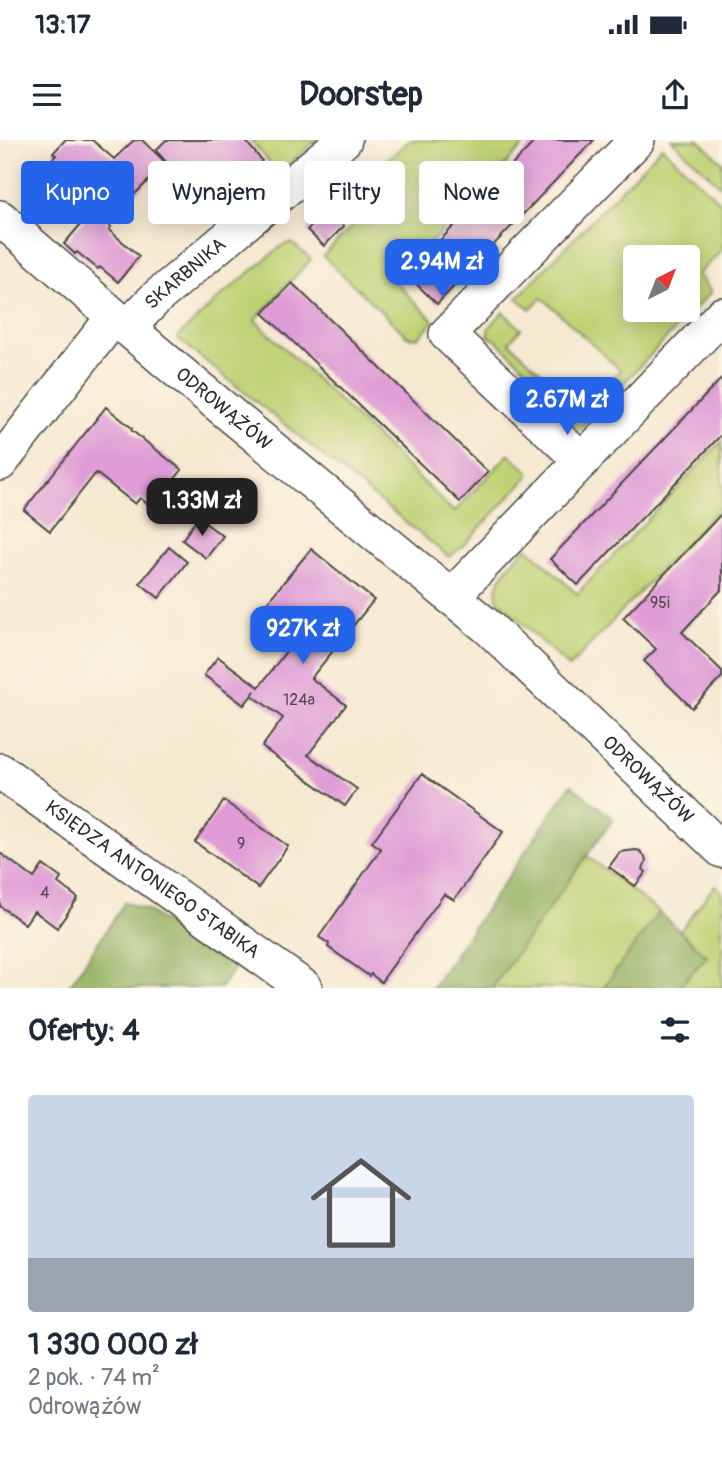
<!DOCTYPE html>
<html lang="pl">
<meta charset="utf-8">
<style>
:root{--surface:#fff;--page:#f6f6f7;--text:#1f2937;--muted:#747a83;--accent:#2563eb}
body{margin:0;font-family:Pangolin,sans-serif;background:var(--page);color:var(--text);height:100vh;display:flex;flex-direction:column;font-size:26px;white-space:nowrap}
*{box-sizing:border-box;margin:0}
p{font-size:23px;color:var(--muted)}
.icon{flex:none;width:38px;height:38px;fill:none;stroke:currentColor;stroke-width:2;stroke-linecap:round;stroke-linejoin:round}
.map{position:relative;height:848px;overflow:hidden}
.sheet{display:flex;flex-direction:column;background:var(--surface);flex:1}
.sheet>*{flex:none}
.banner{position:absolute;left:21px;top:21px;width:681px;height:63px;display:flex;gap:14px}
.needle{width:46px;rotate:42deg}
.buttons{position:absolute;left:623px;top:105px;display:grid;gap:14px}
.buttons a{display:grid;place-items:center;width:77px;height:77px;border-radius:7px;background:var(--surface);box-shadow:0 4px 18px #0003;font-size:35px}
.price{position:absolute;translate:-50% -60px;padding:0 16px;border-radius:14px;background:var(--accent);color:#fff;font-size:23px;line-height:46px;filter:drop-shadow(0 2px 4px #0008)}
.price::after{content:'';position:absolute;left:50%;top:42px;width:21px;height:16px;margin-left:-10px;background:inherit;clip-path:polygon(0 0,100% 0,50% 100%)}
.price.on{background:#222;color:#fff}
ul{padding:0;list-style:none}
li{display:grid;align-content:center;gap:14px;height:371px;padding:0 28px}
li span{display:grid;place-items:center;height:217px;border-radius:7px;color:#555}
li>.icon{margin-inline-start:auto}
span .icon{width:126px;height:126px;fill:#fffc;stroke-width:1}
li b{font-size:30px}
h2{display:flex;justify-content:space-between;align-items:center;height:84px;padding:0 28px;font-size:30px}
.tag{padding:0 24px;border-radius:7px;background:var(--surface);box-shadow:0 4px 18px #0003;font-size:24px;line-height:63px}
.tag.on{background:var(--accent);color:#fff}
.status{display:flex;justify-content:space-between;align-items:center;height:49px;padding:0 35px;background:var(--surface);direction:ltr}
.status svg{height:19px;fill:currentColor}
header{display:flex;justify-content:space-between;align-items:center;height:91px;padding:0 28px;background:var(--surface);font-size:32px;font-weight:700}
.map>svg:first-child{display:block}
.green{fill:#bfd174;stroke:#757e50;stroke-width:2;fill-rule:evenodd}
.forest{fill:#97b366;stroke:#616f48;stroke-width:2}
.building{fill:#df9cd6}
.lines{fill:none;stroke-linecap:round;stroke-linejoin:round}
.minor-casing{stroke:#494844;stroke-width:38}
.minor{stroke:#fff;stroke-width:35}
.labels{text-anchor:middle;dominant-baseline:central;stroke-width:6;stroke-linejoin:round;paint-order:stroke}
.number-label{font-size:16px;fill:#584756}
.street-label{font-size:19px;fill:#2b2b2b;stroke:#fcf5e5}
</style>
<div class="status"><b>13:17</b><svg viewBox="0 0 49 12"><path d="M0 12V9h3v3zM5 12V6h3v6zM10 12V3h3v9zM15 12V0h3v12zM26 1h20v11H26zM47 4h2v5h-2z"/></svg></div>
<header><svg class="icon" aria-label="menu" viewBox="0 0 24 24"><path d="M4 6h16M4 12h16M4 18h16"/></svg>Doorstep<svg class="icon" aria-label="share" viewBox="0 0 24 24"><path d="M12 15V3M7 8l5-5 5 5M5 13v7h14v-7"/></svg></header>
<div class="map">
<svg width="722" height="848" viewBox="0 0 722 848">
<rect width="100%" height="100%" fill="#fcf5e5"/>
<filter id="ink" filterUnits="userSpaceOnUse"><feTurbulence type="fractalNoise" baseFrequency=".0143" numOctaves="2"/><feDisplacementMap in="SourceGraphic" scale="14" xChannelSelector="R" yChannelSelector="G"/><feConvolveMatrix kernelMatrix="1 2 1 2 8 2 1 2 1" color-interpolation-filters="sRGB"/></filter>
<filter id="wash" filterUnits="userSpaceOnUse"><feTurbulence type="fractalNoise" baseFrequency=".00686" numOctaves="4" result="noise"/><feDisplacementMap in="SourceGraphic" scale="28" xChannelSelector="R" yChannelSelector="G"/><feGaussianBlur stdDeviation="1.57" result="paint"/><feColorMatrix in="noise" values="0 0 0 0 0 0 0 0 0 0 0 0 0 0 0 0 0 1.4 0 .05"/><feComposite in="paint" operator="in"/></filter>
<g filter="url(#wash)">
<rect width="100%" height="100%" fill="#f6e9d1"/>
<path class="green" d="M250,0h67l-38,33z
M410,0h119l-135,141 40,40 -16,17 -10,-1 -85,-81 29,-30 -20,-20z
M672,0h27l23,22v25z
M662,7l60,57v46l-24,24 13,18 -94,98 -10,-5 13,-15 -74,-69 -5,-3 -11,11 -13,-11zM635,117h53v53h-53z
M292,103l19,16 -56,61 199,192 55,-58 20,18v4l-67,71 -13,10 -272,-219 44,-42 62,-51z
M503,172l18,17 -12,13 73,69 13,-13 4,6 -2,7 -27,28 -11,-10 14,-15 -78,-75 -6,-1 -1,-9z
M722,301v64l-153,162 -72,-68c-3,-22 16,-37 30,-52l50,47z
M586,715l73,57 -56,76h-111z
M715,745l7,7v96h-44l28,-32 -26,-25z"/>
<path class="forest" d="M571,645l42,34 -121,169h-60z
M125,762l22,8 65,46 26,8 -18,24h-152z
M659,772l48,44 -29,32h-75z"/>
<g id="blocks">
<path class="building" d="M65,0h27l22,19 20,-19h8l24,23 -60,60 5,4 -2,3 30,26 -21,26 -18,-15 -2,2 -21,-17 -2,2 -11,-10 32,-38 -24,-12 -28,-25 12,-14 -3,-2z
M166,0h79l17,21 -56,49 -50,-60z
M536,0h58l-157,164 -30,-29z
M328,70l16,16 -20,20 -17,-16z
M292,143l196,189 -28,30 -197,-189z
M722,238v56l-144,151 -28,-26z
M106,267l26,21 -1,2 51,40 -30,37 -12,-9 -5,6 -39,-31 -46,58 -26,-21z
M722,373v76l-40,43 40,39v6l-30,31 -48,-47 12,-12 -33,-31z
M198,378l25,18 -17,22 -24,-18z
M169,407l18,15 -28,36 -19,-15z
M311,409l63,51 -63,78 35,27 -38,50 49,34 -12,17 -83,-59 21,-29 -31,-23 3,-4 -11,14 -40,-30 14,-18 41,30 28,-37 -22,-17 13,-16 -14,-11z
M422,634l81,58 -49,68 -10,-6 -63,88 -10,-8 -2,2 -41,-29 1,-3 -10,-7 62,-88 -9,-7z
M224,661l64,45 -30,42 -63,-46z
M636,710l4,1 5,6 1,4 -3,8 3,3 -11,14 -26,-19 11,-15z
M0,713l34,25 9,-13 18,13 -3,5 20,15 -21,30 -23,-17 -9,13 -25,-18z"/>
</g>
</g>
<g filter="url(#ink)">
<use href="#blocks" fill-opacity="0" stroke="#494844" stroke-width="2"/>
<g class="lines">
<g class="minor-casing">
<g id="minor">
<path id="s1" d="M0,78l167,144 321,265 234,223"/>
<path id="s2" d="M127,188l29,-30 188,-158"/>
<path d="M582,321l-135,-127 190,-194"/>
<path d="M0,323l114,-146"/>
<path d="M451,457l271,-282"/>
<path id="s3" d="M0,631l305,217"/>
</g>
</g>
<use href="#minor" class="minor"/>
</g>
</g>
<g class="labels">
<g class="number-label">
<text x="660" y="463">95i</text>
<text x="299" y="560">124a</text>
<text x="241" y="704">9</text>
<text x="45" y="753">4</text>
</g>
<g class="street-label">
<text stroke="none"><textPath href="#s2" startOffset="80">SKARBNIKA</textPath></text>
<text stroke="none"><textPath href="#s1" startOffset="294">ODROWĄŻÓW</textPath></text>
<text stroke="none"><textPath href="#s1" startOffset="858">ODROWĄŻÓW</textPath></text>
<text stroke="none"><textPath href="#s3" startOffset="187">KSIĘDZA ANTONIEGO STABIKA</textPath></text>
</g>
</g>
</svg>
<div class="buttons">
<a><svg class="needle" viewBox="-14 -14 28 28"><path d="M0-13l5 13h-10z" fill="#e53935"/><path d="M0 13l5-13h-10z" fill="#747a83"/></svg></a>
</div>
<b class="price" style="left:442px;top:159px">2.94M zł</b>
<b class="price" style="left:567px;top:297px">2.67M zł</b>
<b class="price on" style="left:202px;top:398px">1.33M zł</b>
<b class="price" style="left:303px;top:526px">927K zł</b>
<div class="banner">
<a class="tag on">Kupno</a>
<a class="tag">Wynajem</a>
<a class="tag">Filtry</a>
<a class="tag">Nowe</a>
</div>
</div>
<section class="sheet">
<h2>Oferty: 4<svg class="icon" aria-label="filters" viewBox="0 0 24 24"><path d="M4 7h16M4 17h16"/><circle cx="9" cy="7" r="2"/><circle cx="15" cy="17" r="2"/></svg></h2>
<ul>
<li><span style="background:linear-gradient(#c9d6e8 75%,#9aa5b1 0)"><svg class="icon" aria-label="home" viewBox="0 0 24 24"><path d="M3 11l9-7 9 7M6 9v11h12V9"/></svg></span><div><b>1 330 000 zł</b><p>2 pok. · 74 m²</p><p>Odrowążów</p></div></li>
</ul>
</section>
